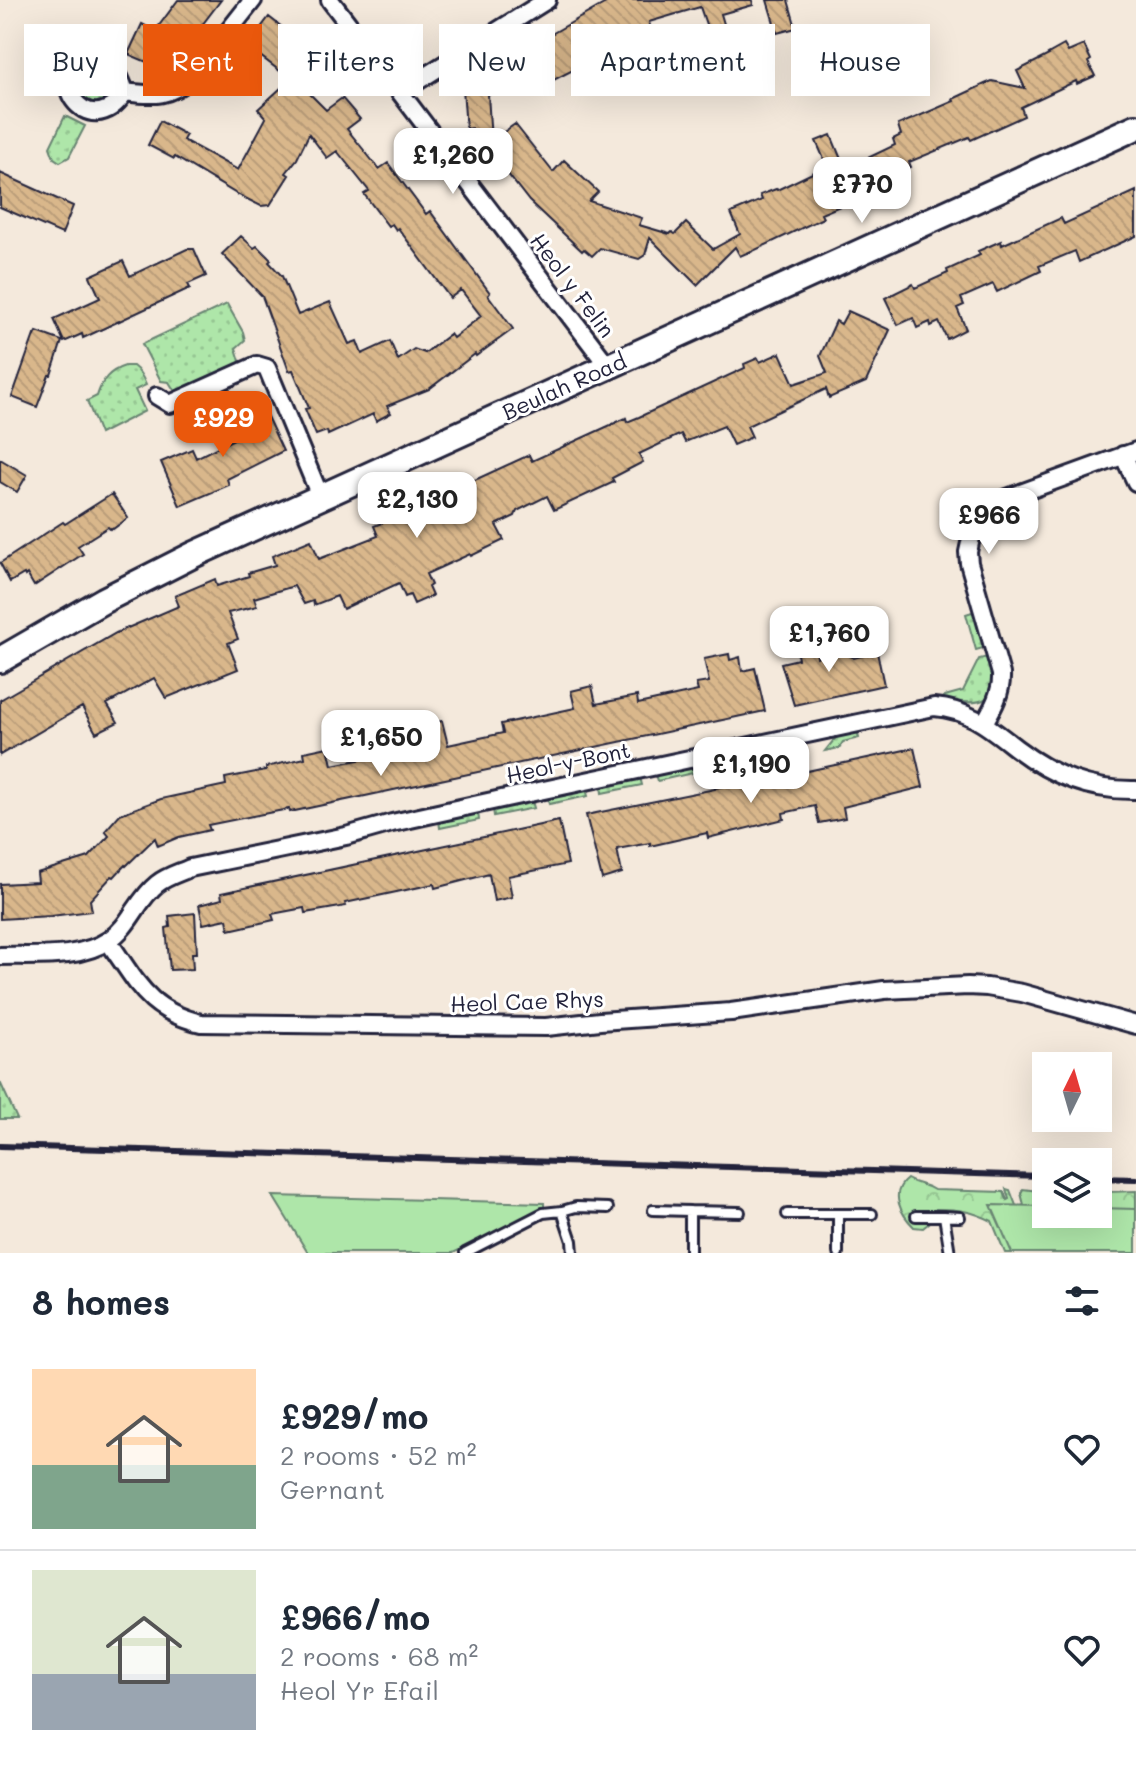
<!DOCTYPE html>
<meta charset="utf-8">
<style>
:root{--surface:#fff;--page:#f6f6f7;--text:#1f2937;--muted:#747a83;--line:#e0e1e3;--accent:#ea580c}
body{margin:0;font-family:Mali,sans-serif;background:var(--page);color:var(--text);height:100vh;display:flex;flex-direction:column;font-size:30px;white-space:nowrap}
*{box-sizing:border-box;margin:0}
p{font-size:26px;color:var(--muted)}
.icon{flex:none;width:44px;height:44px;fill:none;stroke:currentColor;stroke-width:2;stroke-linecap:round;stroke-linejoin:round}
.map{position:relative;height:1253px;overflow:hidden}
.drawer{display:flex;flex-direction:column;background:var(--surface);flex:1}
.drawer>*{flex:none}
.banner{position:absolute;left:24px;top:24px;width:1088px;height:72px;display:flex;gap:16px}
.needle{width:52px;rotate:5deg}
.tools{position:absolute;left:1032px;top:1052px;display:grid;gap:16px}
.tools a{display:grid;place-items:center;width:80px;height:80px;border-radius:0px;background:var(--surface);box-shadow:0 8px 32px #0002;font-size:40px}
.price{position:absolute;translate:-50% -68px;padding:0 18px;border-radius:16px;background:#fff;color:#222;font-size:26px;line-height:52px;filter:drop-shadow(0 2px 4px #0008)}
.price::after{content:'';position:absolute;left:50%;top:48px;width:24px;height:18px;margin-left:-12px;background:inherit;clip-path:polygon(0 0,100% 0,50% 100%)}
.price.current{background:var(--accent);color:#fff}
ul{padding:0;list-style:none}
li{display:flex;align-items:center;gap:24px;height:200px;padding:0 32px}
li+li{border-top:2px solid var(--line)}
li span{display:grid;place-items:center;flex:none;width:224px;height:160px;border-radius:0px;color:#555}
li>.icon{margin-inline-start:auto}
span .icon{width:96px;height:96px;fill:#fffc;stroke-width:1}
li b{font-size:34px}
h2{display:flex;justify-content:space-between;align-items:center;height:96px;padding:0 32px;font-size:34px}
.chip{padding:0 28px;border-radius:0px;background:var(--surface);box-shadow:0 8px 32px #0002;font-size:28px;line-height:72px}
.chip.current{background:var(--accent);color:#fff}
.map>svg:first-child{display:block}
.grass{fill:url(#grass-dots);stroke:#688472;stroke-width:2}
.forest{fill:url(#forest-crowns);stroke:#688472;stroke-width:2}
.green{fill:#aee6a9;stroke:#688472;stroke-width:2}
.building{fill:url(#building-back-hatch);stroke:#22223b;stroke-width:2}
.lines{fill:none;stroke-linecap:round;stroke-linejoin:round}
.lane-casing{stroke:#22223b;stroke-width:14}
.street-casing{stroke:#22223b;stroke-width:22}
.secondary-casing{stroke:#22223b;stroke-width:30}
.lane{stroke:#fff;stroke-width:8}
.street{stroke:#fff;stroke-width:16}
.secondary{stroke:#fff;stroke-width:24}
.rail{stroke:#22223b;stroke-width:6}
.labels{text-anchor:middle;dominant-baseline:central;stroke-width:6;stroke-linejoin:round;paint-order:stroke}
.street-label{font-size:22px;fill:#22223b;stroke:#fff}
</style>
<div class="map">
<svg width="1136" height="1253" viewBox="0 0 1136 1253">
<defs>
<pattern id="grass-dots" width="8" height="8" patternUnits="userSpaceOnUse" patternTransform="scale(2)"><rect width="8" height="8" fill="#aee6a9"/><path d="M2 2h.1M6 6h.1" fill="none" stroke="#95c592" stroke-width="1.8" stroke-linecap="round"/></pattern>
<pattern id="forest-crowns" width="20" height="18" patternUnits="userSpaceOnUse" patternTransform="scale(2)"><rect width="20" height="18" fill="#aee6a9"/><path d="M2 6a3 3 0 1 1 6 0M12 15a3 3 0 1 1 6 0" fill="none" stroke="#95c592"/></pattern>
<pattern id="building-back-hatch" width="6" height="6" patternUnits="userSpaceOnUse" patternTransform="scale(2)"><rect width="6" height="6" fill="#d9b78b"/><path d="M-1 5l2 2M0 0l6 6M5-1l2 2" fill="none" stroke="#ba9d79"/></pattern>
</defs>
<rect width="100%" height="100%" fill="#f4e9dc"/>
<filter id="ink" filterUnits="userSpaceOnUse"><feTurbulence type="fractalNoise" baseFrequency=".0125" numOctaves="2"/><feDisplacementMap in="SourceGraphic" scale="16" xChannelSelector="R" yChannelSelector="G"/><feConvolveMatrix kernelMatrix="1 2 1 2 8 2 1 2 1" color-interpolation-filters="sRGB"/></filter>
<g filter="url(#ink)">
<path class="grass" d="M78 87a17 17 0 1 1 34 0a17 17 0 1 1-34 0Z
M65,116l20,10 -16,31 -9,5 -6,-4 -4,-11z
M227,304l16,28 2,8 -9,8 4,13 -2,5 -60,26 -4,-2 -5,-8 -8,-1 -19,-37z
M125,366h8c7,5 10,11 13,19l-11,5 10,21 -45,23 -13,-33 10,-5c5,-16 12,-25 28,-30z
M972,612l3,1 9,32 -1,3 -7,2 -10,-36z
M988,657c14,47 -5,50 -46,42l3,-3 18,-5 16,-32z
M857,730l2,8 -16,4 -4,6 -14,3 13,-16z
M783,746l19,10 -14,3 -9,-5 -14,4 -2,-7z
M750,754l1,6 -40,10 -1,-7z
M695,766l2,6 -40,9 -2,-7z
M640,777l2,8 -40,8 -1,-7z
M586,789l2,7 -39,8 -2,-6z
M532,801l2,7 -40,8 -1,-7z
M478,812l1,8 -39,8 -1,-7z
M0,1082l17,37h-17z"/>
<path class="forest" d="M907,1179c10,6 16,4 27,11l70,2 3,8 2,-1 -3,-10 4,1 7,18 7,-3 -3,-12 2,-4 23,3v22h52v-24l7,2 31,-1v53l-45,9h-86l-13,-32c-20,-10 -34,-12 -56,-12l-1,9 -12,10 -9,-1c-13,-13 -25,-34 -7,-48z"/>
<path class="green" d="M273,1196l271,7v3l-26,16 -65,31h-145z
M991,1205l55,1v8h52v-6l38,1v44h-124z"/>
<path class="building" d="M178,0h43l-32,42 -6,-5 -13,28 -18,-8 -3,6 -21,-9 14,-30 13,7z
M611,0h141l1,5 -32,9 14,47 -15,4 -20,-58 -51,15 7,25 -19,5 -6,-17 -50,29v2l-45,23 4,1 -52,4 3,47 24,-17 38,48 11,-12 34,32 -9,9 53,17 -3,7 31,9 2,-2 3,2 11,-11 27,26 27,-15 -9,-21 31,-13 -2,-5 16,-6 1,1 50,-24 -11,-25 15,-6 14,34 50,-24 -2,-6 8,-4 -3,-10 56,-24 -1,-2 32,-15 7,-3 33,7 -8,-17 32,-16 -1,-1 16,-9 4,7 16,-7 7,15 -3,2 7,14 -18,8 -1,-3 -55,26 3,9 -53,24 -2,-3 -60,25 2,5 -14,6 4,9 -12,5 1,3 -20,9 -1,-2 -13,6 -2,-3 -33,14 2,4 -74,35v-1l-9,4 -5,-9 -38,38 -47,-47 -5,17 -6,4 -39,-11 -8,8 -8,-7 -2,2 -53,-50 -57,-73 -6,1 -3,-41 19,-2 8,-16 40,16 -17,-30z
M767,0h21l8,28 -19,5z
M269,17l13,10 -1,2 9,7 -3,4 10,8 -17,23 -33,-25z
M293,77l33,33 16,-12 18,21 -13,10 32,40 9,-6 38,51 4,-3 60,82 -2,2 25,34 -37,27 -1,-2 -46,35 -42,17 4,7 -15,8 -3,-7 -45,21 -1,-4 -11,4 -11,-26 4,-1 -16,-38 -4,1 -27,-75 -40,-42 19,-18 13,12 3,-2 14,14 -2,2 13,14 16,39 32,-13 19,42 8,-3 5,13 28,-13 8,19 16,-11 11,4 25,-19 3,4 28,-22 -20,-26 -11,8 -52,-70 -2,2 -4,-6 -4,2 -24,-32 5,-3 -32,-40 -10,7 -18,-24 -12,25 -11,14 3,2 -19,30 -9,1 -26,-13 -60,-36 -1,2 -26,-14 12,-24 26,14 -3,5 55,30 28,-52 -8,-9z
M0,173l73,33 -11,28 -62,-27z
M1136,191v45l-57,26 -4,-11 -36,15 2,5 -44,21 -4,-8 -32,14 3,7 -7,3 9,21 -19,10 -8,-17 -8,4 -1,-4 -13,6 -4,-10 -15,7 -13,-27 28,-14 2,4 33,-15 -1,-3 33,-15 -2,-4 23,-10 1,4 59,-27 3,6z
M187,249h7l12,27 -18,8 2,4 -107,50 -1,-4 -18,8 -10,-23 46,-21 -10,-22 33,-15 7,15z
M848,311l42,19 -24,52 -37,16 -3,-9 -79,37 5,11 -19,8 -9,-19 -39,16 -4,-8 -42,20 4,8 -31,16 2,4 -60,28 -7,-14 -30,15 -2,5 -19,9 8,15 -33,16 -1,-2 -44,20 5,11 -3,2 4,9 -18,8 -4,-9 -5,2 -6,-14 -56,26 -6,-13 -23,9 -1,-4 -9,3 -10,-18 -40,12 3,8 -29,7 10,26 -10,4 10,26 -72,29 -12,-20 -47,26 11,18 -22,11 -14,-26 -82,48v-55l116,-67 63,-27 -4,-10 40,-17 2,7 32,-10 -1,-3 27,-8 -3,-9 39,-16 8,19 59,-23 -4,-10 68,-27 -2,-3 89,-41 3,6 94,-43 1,4 12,-5 106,-49 -1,-4 14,-6 2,4 20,-9 14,31 33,-11 -7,-17 16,-35 5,3z
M37,332l25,9 -11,34h-2l-12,32 -25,-10 22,-62 1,1z
M263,408l20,43 -56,28 2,6 -49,21 -19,-44 31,-13 4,9 40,-20 -6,-13z
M0,459l27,16 -10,17 -17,-10z
M112,494l16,24 -15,11 -2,-1 -1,1 -2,-2 -30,19 5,8 -49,32 -7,-12 -2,2 -1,-2 -14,8 -10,-19 63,-41 2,2z
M814,642l3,15 25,-6 12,7 23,-6 7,33 -90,20 -13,-42 17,-4 -3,-14z
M729,654l1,6 10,-3 2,14 13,-3 10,43 -475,101 -1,-3 -16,3 -65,13 2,5 -31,7 -21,9 -3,-8 -29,28 -1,-1 -11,12 -2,-1 -22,24 2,11 -41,5 -51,3v-35l38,-2 -1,-9 52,-16 20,-21 -4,-5 15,-17 41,-15 65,-14 -1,-7 41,-8v-3l39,-9 -1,-6 24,-5 4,18 32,-6 -1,-5 63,-13 -3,-16 19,-4 6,24 55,-12 -2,-9 74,-16 -4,-17 21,-5 4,18 41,-8 1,8 60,-13 -2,-7 13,-2 -5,-23z
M914,748l9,39 -80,20 2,11 -26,5 -4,-17 -32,7 1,6 -76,19 -1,-5 -57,13v-3l-33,6 5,24 -20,6 -16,-64 129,-26v-1l19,-4 21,-4 1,2z
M559,821l9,43 -60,12 4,21 -18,4 -5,-27 -54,14 -1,-4 -89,19 1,3 -41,7 -1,-5 -32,6 2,6 -45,10 -2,-11 -24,5 -4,-19 23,-6 -1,-6z
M195,913l2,40h-5l1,16 -23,1 -4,-42 4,-1 -1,-11z"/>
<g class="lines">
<g class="lane-casing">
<path id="lane" d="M653,1210l37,1v42
M562,1211l14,-4 32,1
M690,1211l50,1
M787,1214h51v39
M838,1214h34
M916,1216h28l6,37
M944,1216l16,1
M465,1253l78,-40 19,-2 10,30 1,12"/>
</g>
<g class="street-casing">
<path id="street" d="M330,0l278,366
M95,60c18,3 25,15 30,32 -37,57 -89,-24 -30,-32z
M125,92c30,4 44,5 68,-16l60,-76
M400,92l147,-92
M157,396l13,8 87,-39 10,3 53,128
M1123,455l13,27
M984,723c9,-15 18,-31 17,-49l-32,-111 -1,-11 5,-23 5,-9 7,-9 14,-10 137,-50
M108,941c30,42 39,69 93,82l345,4 54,-6 131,-9 153,-22 84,-4 19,1 35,6 114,32
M0,956c35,-1 79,4 109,-16 21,-14 28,-40 48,-56 10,-8 22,-11 33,-16l156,-32 46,-13 114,-25 428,-91c36,3 55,20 82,41 37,28 74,43 120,42"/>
</g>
<g class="secondary-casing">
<path id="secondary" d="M0,660l104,-60 89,-45 943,-428"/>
</g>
<use href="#lane" class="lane"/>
<use href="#street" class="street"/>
<use href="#secondary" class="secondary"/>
<path class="rail" d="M0,1146l1046,30
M1098,1178l38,1"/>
</g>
</g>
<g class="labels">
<g class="street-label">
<text transform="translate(573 285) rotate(53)">Heol y Felin</text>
<text transform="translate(564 386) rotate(-24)">Beulah Road</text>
<text transform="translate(568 762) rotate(-12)">Heol-y-Bont</text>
<text transform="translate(527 1001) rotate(-2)">Heol Cae Rhys</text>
</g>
</g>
</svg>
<div class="tools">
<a><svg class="needle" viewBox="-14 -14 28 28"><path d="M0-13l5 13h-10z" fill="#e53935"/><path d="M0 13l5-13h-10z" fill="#747a83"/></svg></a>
<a><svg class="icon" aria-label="layers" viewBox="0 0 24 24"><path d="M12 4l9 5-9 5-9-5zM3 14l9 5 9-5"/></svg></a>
</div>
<b class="price" style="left:453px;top:196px">£1,260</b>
<b class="price" style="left:862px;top:225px">£770</b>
<b class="price current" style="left:223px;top:459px">£929</b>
<b class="price" style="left:417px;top:540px">£2,130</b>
<b class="price" style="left:989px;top:556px">£966</b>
<b class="price" style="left:829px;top:674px">£1,760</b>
<b class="price" style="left:381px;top:778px">£1,650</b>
<b class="price" style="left:751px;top:805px">£1,190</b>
<div class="banner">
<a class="chip">Buy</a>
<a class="chip current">Rent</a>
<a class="chip">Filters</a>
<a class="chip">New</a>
<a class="chip">Apartment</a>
<a class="chip">House</a>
</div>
</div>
<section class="drawer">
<h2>8 homes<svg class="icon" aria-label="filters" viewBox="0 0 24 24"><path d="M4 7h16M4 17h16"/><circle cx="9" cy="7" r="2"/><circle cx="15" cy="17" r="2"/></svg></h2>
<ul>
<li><span style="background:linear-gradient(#ffd9b3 60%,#7fa58c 0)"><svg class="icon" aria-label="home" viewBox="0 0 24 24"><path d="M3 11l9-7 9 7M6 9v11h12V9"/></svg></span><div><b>£929/mo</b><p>2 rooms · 52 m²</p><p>Gernant</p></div><svg class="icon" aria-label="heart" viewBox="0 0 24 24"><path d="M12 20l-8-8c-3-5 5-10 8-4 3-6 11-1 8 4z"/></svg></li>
<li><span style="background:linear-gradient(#dfe7d0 65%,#9aa5b1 0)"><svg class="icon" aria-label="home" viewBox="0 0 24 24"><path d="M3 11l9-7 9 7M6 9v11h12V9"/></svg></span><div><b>£966/mo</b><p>2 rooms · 68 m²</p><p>Heol Yr Efail</p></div><svg class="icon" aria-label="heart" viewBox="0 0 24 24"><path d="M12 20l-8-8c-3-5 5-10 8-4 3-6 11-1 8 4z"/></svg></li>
</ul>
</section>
